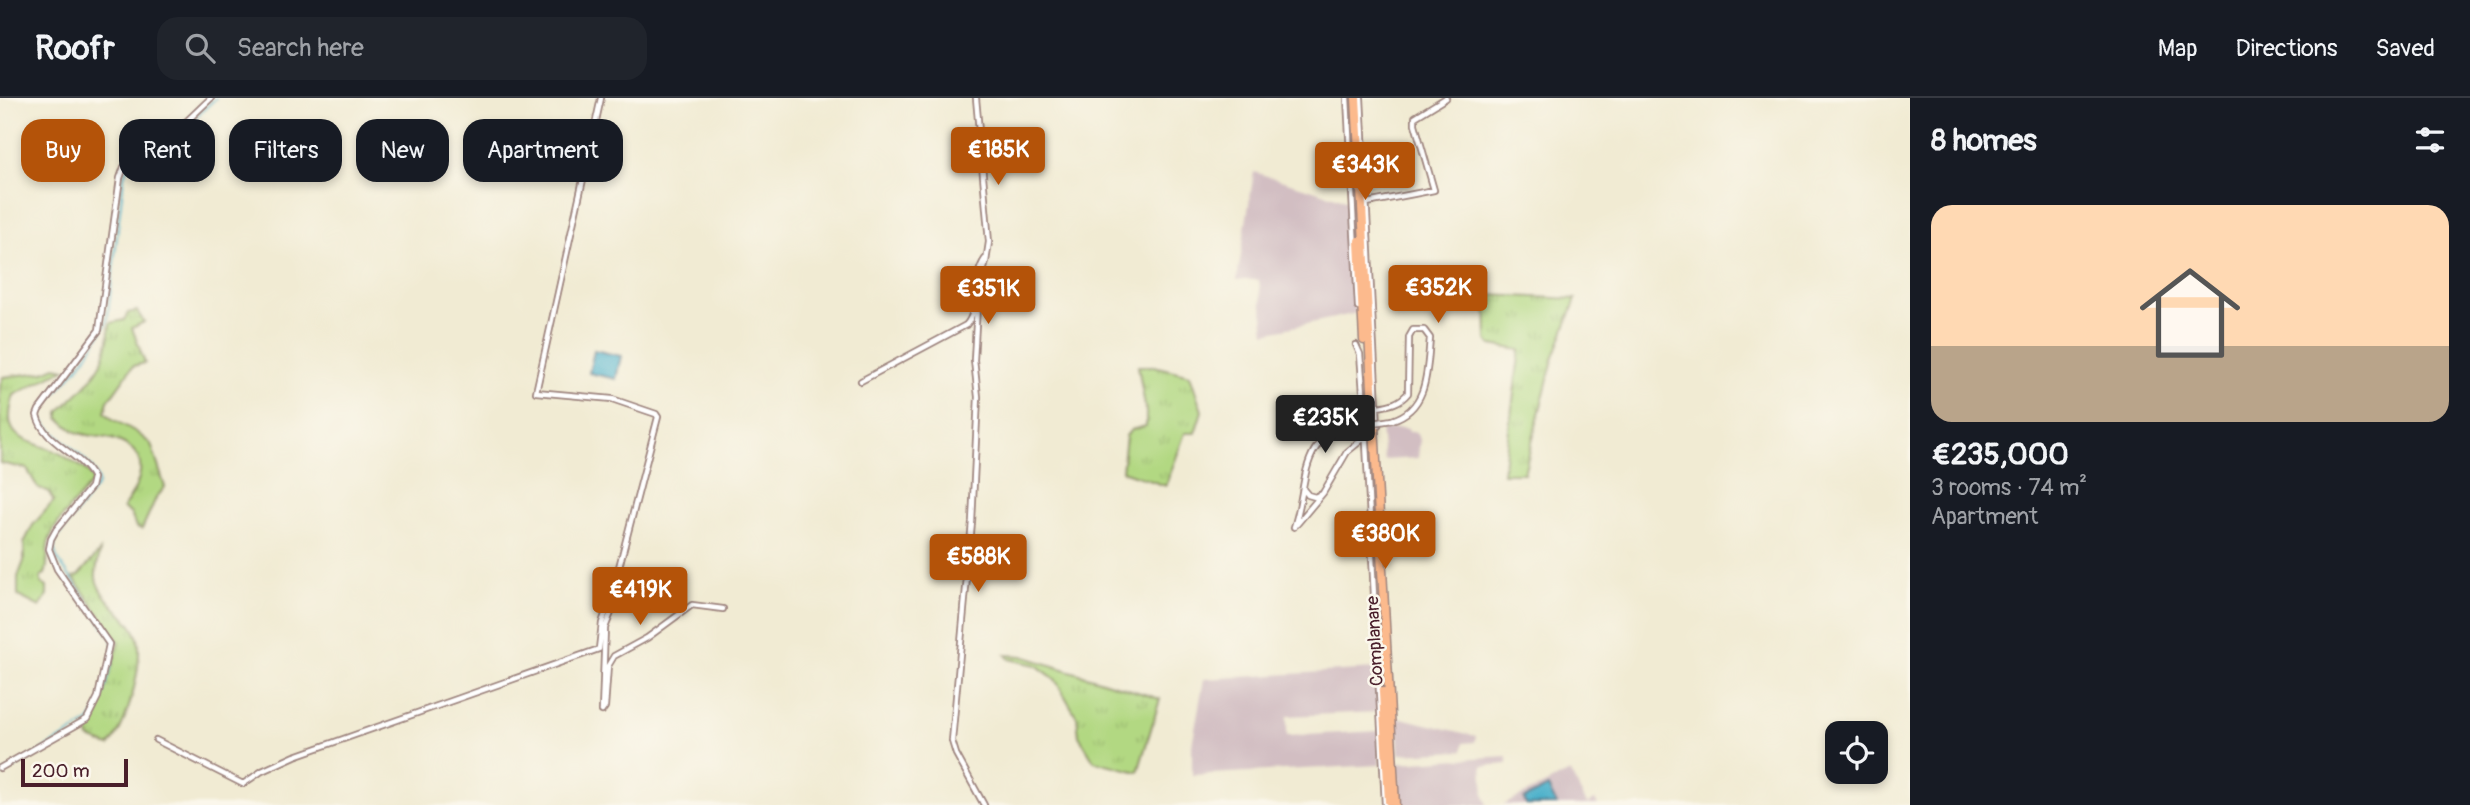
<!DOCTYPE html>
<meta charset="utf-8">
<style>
:root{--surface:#171b24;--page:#20242c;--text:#f1f3f6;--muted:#9ea1a6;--line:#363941;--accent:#b45309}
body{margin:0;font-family:Pangolin,sans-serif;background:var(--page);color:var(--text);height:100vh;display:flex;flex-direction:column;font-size:26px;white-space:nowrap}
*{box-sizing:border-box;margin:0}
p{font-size:23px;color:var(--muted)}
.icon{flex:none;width:38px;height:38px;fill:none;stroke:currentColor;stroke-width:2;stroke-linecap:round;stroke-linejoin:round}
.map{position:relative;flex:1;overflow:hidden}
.drawer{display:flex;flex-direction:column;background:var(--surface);width:560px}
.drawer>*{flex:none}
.banner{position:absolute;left:21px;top:21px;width:665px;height:63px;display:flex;gap:14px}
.fabs{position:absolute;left:1825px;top:623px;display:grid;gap:14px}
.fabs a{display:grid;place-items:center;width:63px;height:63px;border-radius:14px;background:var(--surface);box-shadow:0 4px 10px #0003;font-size:35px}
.scale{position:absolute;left:21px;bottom:18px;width:107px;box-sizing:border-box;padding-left:7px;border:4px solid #4a1f2b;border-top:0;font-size:19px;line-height:24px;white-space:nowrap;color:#4a1f2b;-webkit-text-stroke:5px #fbf7ec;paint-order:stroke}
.price{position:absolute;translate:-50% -60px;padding:0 16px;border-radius:7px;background:var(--accent);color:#fff;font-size:23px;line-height:46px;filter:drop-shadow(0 2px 4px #0008)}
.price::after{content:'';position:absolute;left:50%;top:42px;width:21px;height:16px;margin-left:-10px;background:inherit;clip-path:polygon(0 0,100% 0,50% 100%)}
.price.current{background:#222;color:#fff}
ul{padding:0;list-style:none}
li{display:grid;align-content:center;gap:14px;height:371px;padding:0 21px}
li span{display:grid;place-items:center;height:217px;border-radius:21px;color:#555}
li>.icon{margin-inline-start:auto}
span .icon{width:126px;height:126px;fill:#fffc;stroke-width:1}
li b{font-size:30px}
h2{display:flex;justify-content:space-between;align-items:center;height:84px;padding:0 21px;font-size:30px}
.chip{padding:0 24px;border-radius:21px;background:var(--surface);box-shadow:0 4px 10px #0003;font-size:24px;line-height:63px}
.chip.current{background:var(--accent);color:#fff}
header{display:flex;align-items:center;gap:42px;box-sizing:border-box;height:98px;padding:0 35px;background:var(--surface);border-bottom:2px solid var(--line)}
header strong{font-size:33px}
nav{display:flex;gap:38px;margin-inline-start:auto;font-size:24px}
.search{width:490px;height:63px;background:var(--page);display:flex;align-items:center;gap:18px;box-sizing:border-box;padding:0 24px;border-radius:21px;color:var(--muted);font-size:26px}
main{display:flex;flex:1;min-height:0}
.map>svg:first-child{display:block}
.industrial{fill:#d2bec2}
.grass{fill:url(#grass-tufts);stroke:#7e7c56;stroke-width:2}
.water{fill:#4bb0ca;stroke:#4a687a;stroke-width:2}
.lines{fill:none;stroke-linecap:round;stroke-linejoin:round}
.stream{stroke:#4bb0ca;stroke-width:2}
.minor-casing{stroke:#9e857f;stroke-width:8}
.trunk-casing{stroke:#9e857f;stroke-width:11}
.minor{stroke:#fff;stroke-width:4.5}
.trunk{stroke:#fcba8d;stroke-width:8}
.minor-bridge-casing{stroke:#9e857f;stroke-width:8;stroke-linecap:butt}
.minor-bridge{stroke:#fff;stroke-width:4.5}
.labels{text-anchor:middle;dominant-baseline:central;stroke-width:5;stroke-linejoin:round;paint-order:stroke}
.street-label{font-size:18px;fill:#4a1f2b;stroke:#fbf7ec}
</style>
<header>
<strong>Roofr</strong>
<div class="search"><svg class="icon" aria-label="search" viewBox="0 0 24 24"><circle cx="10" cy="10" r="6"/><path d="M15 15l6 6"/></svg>Search here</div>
<nav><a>Map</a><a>Directions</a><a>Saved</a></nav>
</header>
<main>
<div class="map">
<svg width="1910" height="707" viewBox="0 0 1910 707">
<defs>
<pattern id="grass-tufts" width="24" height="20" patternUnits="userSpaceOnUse" patternTransform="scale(1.75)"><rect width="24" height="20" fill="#b2d882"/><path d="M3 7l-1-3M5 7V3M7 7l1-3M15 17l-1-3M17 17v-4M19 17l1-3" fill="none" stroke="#9bb970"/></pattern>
</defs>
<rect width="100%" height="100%" fill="#fbf7ec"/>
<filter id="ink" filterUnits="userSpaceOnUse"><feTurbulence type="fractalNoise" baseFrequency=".0143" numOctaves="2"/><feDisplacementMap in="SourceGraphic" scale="14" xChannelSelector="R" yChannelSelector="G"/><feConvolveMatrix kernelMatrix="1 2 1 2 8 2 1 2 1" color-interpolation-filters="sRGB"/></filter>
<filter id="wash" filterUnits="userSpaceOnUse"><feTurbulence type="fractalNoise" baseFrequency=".00686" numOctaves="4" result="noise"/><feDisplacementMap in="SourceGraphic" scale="28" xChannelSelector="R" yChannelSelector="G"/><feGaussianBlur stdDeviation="1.57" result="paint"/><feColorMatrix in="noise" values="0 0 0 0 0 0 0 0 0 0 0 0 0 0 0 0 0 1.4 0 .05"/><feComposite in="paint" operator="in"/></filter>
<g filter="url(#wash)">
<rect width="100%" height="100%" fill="#f1ebd3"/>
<path class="industrial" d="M1254,74l95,29 8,112 -92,20 -6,-53h-22z
M1404,330l4,1 1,3h6l5,7 -2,19 -34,2 -3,-31z
M1376,571l2,43 -91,4v20l92,-5 1,34 -188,10v-30l12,-66z
M1397,619l79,19 -1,6 -12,1v8l-64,3z
M1507,658l1,8 -26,2 2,30 3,9h-86l-3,-42z
M1570,674l17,32 8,-4 3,5h-95z"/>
<path class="grass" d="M1486,197l90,4 -23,60 -29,114h-21l17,-123 -29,-5 -4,-5z
M137,213l7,11 -12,6 13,35 -12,3 -25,35 -3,11 6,6 25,14 15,12 14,43 -9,11 -14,31 -6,-2 -5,-13 -8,-6c21,-29 30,-59 -15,-70 -10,-2 -22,-2 -32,-6 -6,-3 -12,-9 -17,-14v-6c32,-32 48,-41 51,-89l14,-3 4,-7z
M1138,268h16l36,9 12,36 -7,22h-10l-19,53 -44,-15 4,-35 5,-6 15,-4v-14z
M55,269l10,2 -51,26c-14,44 9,43 40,56 7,2 13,7 19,11 10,6 16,8 20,19 -13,16 -38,40 -44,60 -4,11 1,19 -4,33l-4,2v7l6,4v9l-7,11 -22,-11v-19l6,-16v-18l9,-18 21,-24 -6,-10 -10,-3 -11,-19 -27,-6v-78l3,-8 41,-5z
M100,453c-1,8 -5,19 -4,27 3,22 38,41 42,61 5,27 -11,88 -29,107l-20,-8 -2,-9 11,-15 21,-72 -46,-65 5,-1z
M1006,557l16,1 138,43 -22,73 -44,-11 -15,-25 -2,-19 -22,-38 -19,-14 -27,-6z"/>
<path class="water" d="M594,252l27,6 -5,23 -27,-6z
M1548,689l9,18h-31l-2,-6z"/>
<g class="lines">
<path class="stream" d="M48,304l37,-43 22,-37 17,-146 3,-8 54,-37 35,-33
M0,678l89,-54c12,-13 30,-68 22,-85l-54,-79 -3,-9 1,-8 43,-57c-1,-24 -44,-45 -57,-66l3,-12"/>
</g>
</g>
<g filter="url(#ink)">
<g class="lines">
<g class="minor-casing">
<path id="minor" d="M976,0l13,144 -3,20 -8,26 -4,72 4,37 -6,125 -20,219 4,13 28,51
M1347,0l11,209
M1361,0l17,328
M135,57l53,-35 23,-22
M1367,105l67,-13 -19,-66v-7l31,-19
M1356,247l4,9 4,51 21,400
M861,283l105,-56c15,-17 5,-46 19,-66
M1378,309c12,-2 22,-4 30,-14l1,-56 4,-7h11l6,8c-3,31 -1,71 -38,82
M1303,391l5,6 7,2 4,-2
M1297,426l26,-31 24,-41 17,-14
M1294,429c15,-43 3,-91 60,-101
M602,613l3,-4 3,-41 6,-10 33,-18 45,-33 31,4
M602,613l3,-83 11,-28 -3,-6
M156,642l87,44 19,-13 33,-15 304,-107 3,-26 10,-29 46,-177 -2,-3 -44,-15 -76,-7 65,-294
M0,670l87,-49 11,-22 11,-53 -52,-75 -8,-20 2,-10 5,-9 35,-43 2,-9c-12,-25 -50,-35 -56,-63l2,-5 60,-80 21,-152 4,-11 11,-12 2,2"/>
</g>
<g class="trunk-casing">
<path id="trunk" d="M1356,0l39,707
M1359,143l5,99
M1383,594l6,109"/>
</g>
<use href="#minor" class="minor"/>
<use href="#trunk" class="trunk"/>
<g class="minor-bridge-casing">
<path id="minor-bridge" d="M1354,328l38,-6"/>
</g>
<use href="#minor-bridge" class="minor-bridge"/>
</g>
</g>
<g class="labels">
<g class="street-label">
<text transform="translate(1375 543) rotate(-93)">Complanare</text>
</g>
</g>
</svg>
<div class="fabs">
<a><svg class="icon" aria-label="locate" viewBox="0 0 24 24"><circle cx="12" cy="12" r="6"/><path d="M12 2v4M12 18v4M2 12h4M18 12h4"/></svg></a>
</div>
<div class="scale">200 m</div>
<b class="price" style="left:998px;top:89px">€185K</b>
<b class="price" style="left:1365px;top:104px">€343K</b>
<b class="price" style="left:1438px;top:227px">€352K</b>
<b class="price" style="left:988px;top:228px">€351K</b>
<b class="price current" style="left:1325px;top:357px">€235K</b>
<b class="price" style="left:1385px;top:473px">€380K</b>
<b class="price" style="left:978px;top:496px">€588K</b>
<b class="price" style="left:640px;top:529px">€419K</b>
<div class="banner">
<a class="chip current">Buy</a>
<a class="chip">Rent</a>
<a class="chip">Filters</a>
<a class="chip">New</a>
<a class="chip">Apartment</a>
</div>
</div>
<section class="drawer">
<h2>8 homes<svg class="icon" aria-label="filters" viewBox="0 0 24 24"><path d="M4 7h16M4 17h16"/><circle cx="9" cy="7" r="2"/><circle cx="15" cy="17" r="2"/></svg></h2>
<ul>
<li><span style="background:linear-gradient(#ffd9b3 65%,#b9a48a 0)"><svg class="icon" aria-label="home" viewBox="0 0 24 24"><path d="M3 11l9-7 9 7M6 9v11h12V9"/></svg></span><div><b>€235,000</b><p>3 rooms · 74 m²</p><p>Apartment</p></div></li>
</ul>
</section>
</main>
